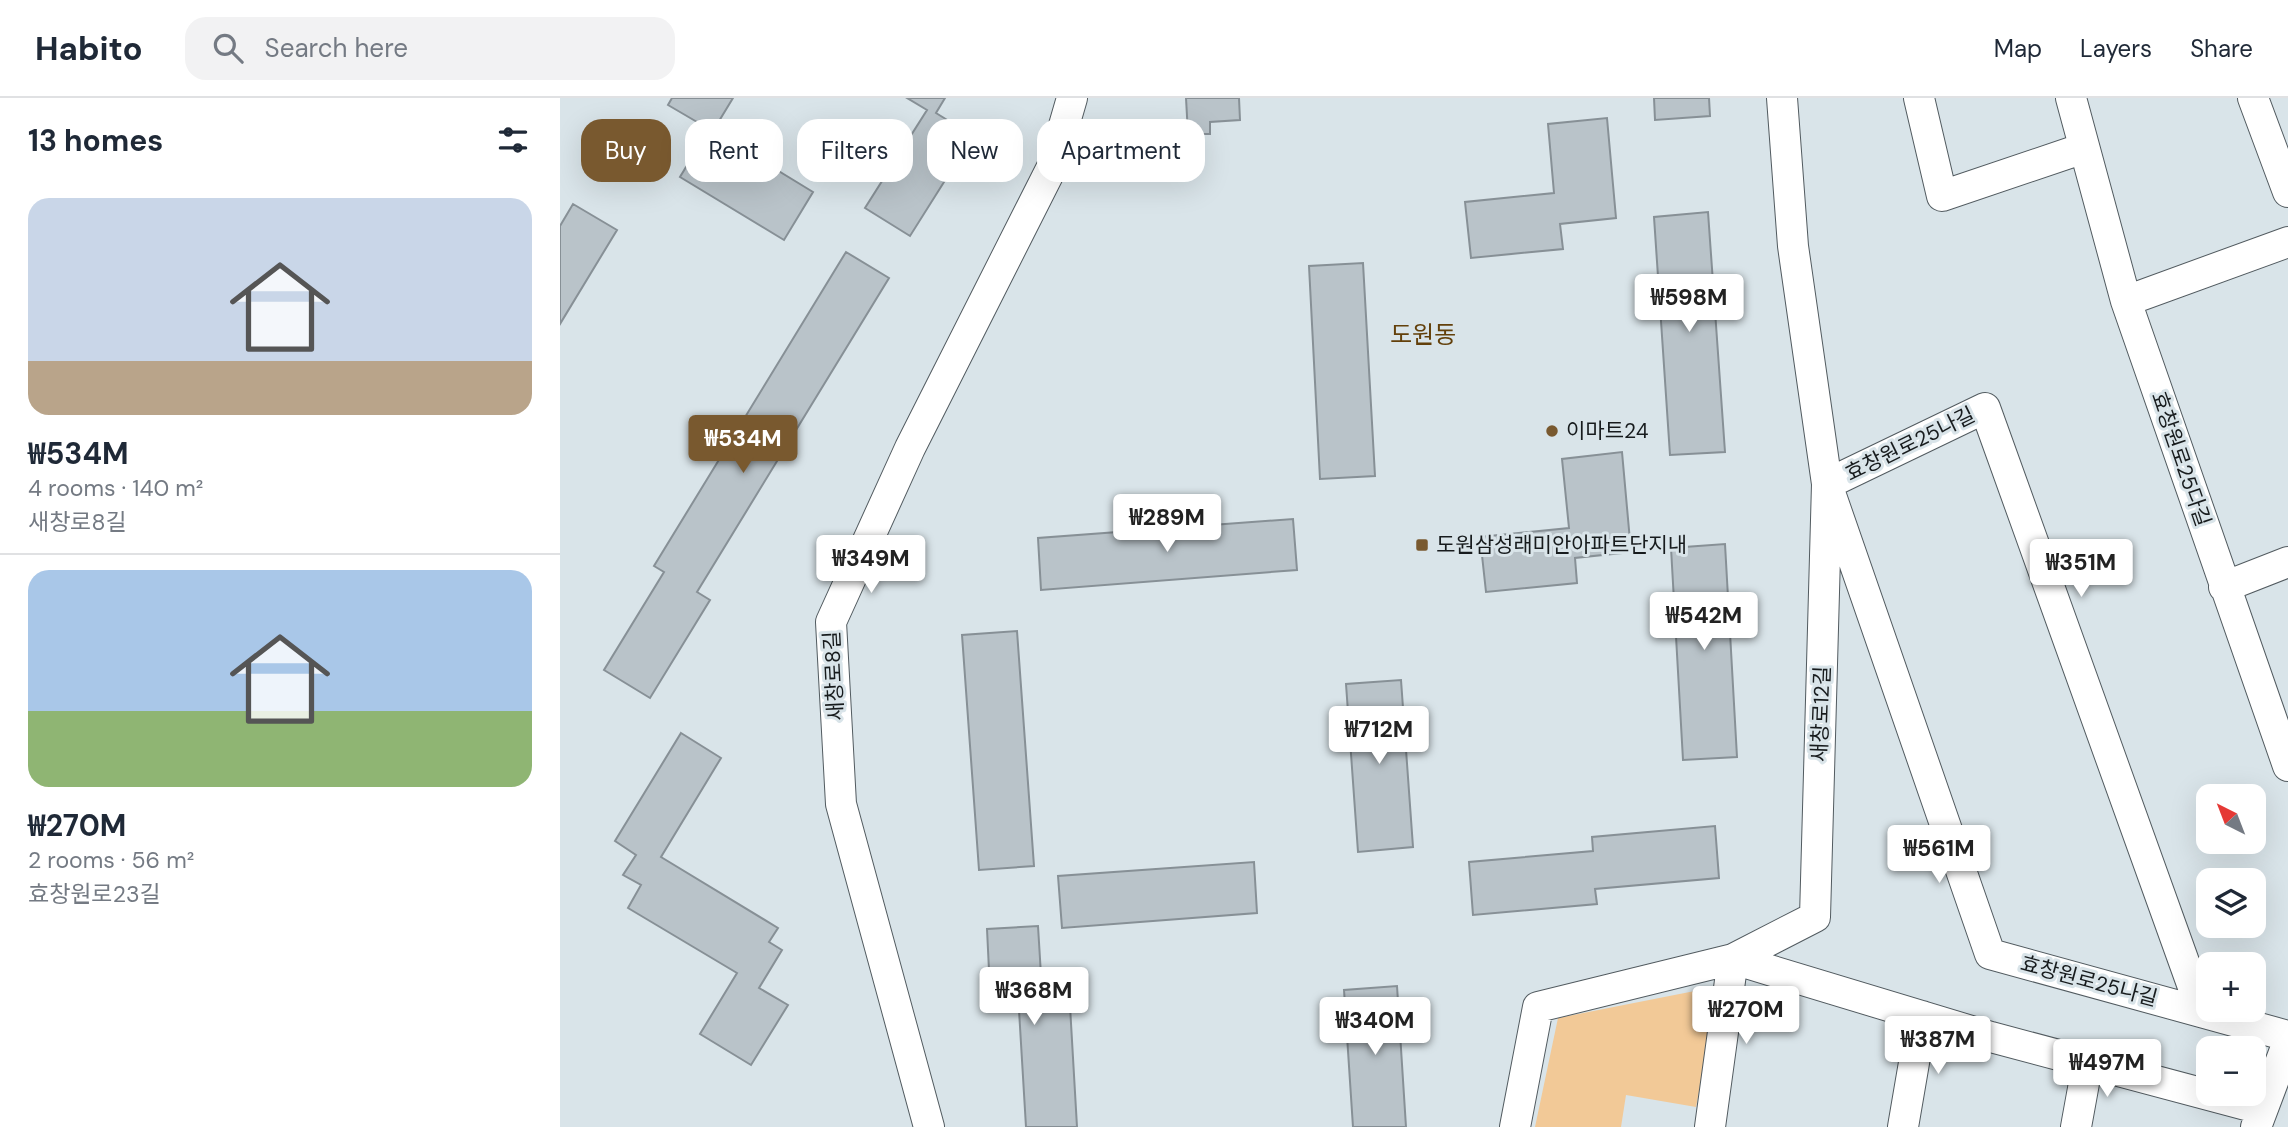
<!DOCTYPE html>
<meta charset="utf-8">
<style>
:root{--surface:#fff;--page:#f2f2f3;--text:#1f2937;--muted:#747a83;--line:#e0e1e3;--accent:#79592f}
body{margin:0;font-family:"DM Sans","Noto Sans KR",sans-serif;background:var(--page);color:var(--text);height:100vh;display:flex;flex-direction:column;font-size:26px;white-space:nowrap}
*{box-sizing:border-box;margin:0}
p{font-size:23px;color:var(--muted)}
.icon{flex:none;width:38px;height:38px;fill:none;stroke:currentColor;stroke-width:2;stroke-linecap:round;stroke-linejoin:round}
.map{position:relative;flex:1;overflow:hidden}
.side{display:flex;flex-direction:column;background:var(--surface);width:560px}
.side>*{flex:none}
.banner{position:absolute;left:21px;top:21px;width:665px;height:63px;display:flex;gap:14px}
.needle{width:46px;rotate:318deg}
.controls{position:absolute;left:1636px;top:686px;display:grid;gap:14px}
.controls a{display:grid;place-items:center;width:70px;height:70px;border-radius:14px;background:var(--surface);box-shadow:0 7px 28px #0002;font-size:35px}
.price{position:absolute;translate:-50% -60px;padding:0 16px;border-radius:7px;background:#fff;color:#222;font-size:23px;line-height:46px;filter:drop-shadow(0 2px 4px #0008)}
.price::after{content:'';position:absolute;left:50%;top:42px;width:21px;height:16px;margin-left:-10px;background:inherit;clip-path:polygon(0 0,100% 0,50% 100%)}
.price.active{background:var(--accent);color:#fff}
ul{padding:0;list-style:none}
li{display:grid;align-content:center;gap:14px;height:371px;padding:0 28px}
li+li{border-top:2px solid var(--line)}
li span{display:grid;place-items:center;height:217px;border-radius:21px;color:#555}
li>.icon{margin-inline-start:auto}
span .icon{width:126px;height:126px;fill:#fffc;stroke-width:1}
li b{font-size:30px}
h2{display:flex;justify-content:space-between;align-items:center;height:84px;padding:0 28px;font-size:30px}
.pill{padding:0 24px;border-radius:21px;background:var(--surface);box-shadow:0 7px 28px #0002;font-size:24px;line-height:63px}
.pill.active{background:var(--accent);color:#fff}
header{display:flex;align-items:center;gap:42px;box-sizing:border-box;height:98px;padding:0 35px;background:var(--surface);border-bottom:2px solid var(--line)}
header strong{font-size:33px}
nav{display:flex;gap:38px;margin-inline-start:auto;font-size:24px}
.search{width:490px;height:63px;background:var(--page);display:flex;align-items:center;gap:18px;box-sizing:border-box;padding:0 24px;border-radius:21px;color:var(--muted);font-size:26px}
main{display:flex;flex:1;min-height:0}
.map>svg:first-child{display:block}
.green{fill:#f2c997}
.building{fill:#b9c3c9;stroke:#879096;stroke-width:2}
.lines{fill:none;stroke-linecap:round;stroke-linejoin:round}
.minor-casing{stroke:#525b60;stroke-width:32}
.minor{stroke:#fff;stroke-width:30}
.poi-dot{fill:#79592f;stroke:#d9e4e9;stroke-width:2.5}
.labels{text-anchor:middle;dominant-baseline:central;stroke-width:6;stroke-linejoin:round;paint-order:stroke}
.poi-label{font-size:21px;fill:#171b1d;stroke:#d9e4e9;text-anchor:start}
.street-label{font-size:21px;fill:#171b1d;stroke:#d9e4e9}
.quarter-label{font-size:24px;fill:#63400b;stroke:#d9e4e9}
</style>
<header>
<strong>Habito</strong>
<div class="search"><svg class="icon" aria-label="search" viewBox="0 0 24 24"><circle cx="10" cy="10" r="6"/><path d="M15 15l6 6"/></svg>Search here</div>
<nav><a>Map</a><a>Layers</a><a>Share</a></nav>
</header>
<main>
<section class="side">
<h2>13 homes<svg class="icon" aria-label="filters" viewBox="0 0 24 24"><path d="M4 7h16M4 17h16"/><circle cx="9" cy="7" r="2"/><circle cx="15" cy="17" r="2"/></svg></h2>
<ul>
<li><span style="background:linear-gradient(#c9d6e8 75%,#b9a48a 0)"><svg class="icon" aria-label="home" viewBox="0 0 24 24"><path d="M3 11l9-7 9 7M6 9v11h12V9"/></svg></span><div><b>₩534M</b><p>4 rooms · 140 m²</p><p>새창로8길</p></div></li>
<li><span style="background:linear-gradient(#a9c7e8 65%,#8fb573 0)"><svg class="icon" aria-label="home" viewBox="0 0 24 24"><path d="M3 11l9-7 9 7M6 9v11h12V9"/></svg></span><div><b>₩270M</b><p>2 rooms · 56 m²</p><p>효창원로23길</p></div></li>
</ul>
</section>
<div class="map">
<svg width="1728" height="1029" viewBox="0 0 1728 1029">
<rect width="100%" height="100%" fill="#d9e4e9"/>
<path class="green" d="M1160,888l-24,121 -70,-12 -5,32h-86l23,-109z"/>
<path class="building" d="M112,0h61l-20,33 100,61 -29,48 -104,-63 29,-48 -41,-24z
M347,0h38l-9,15 37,23 -63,100 -45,-28 62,-98z
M626,0h53l1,22 -30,2v12h-22z
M1094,0h55l1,18 -55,4z
M1047,20l9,100 -56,6 3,25 -92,9 -6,-56 89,-9 -6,-69z
M13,106l44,26 -57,94v-98z
M1148,114l17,240 -55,3 -16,-238z
M286,154l43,26 -192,314 13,8 -60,98 -46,-28 60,-98 -10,-6z
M803,165l12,213 -55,3 -11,-213z
M1062,354l9,100 -56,6 2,25 -91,9 -6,-55 89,-9 -7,-69z
M733,421l4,51 -256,20 -3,-52z
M1165,446l12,213 -54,3 -12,-212z
M457,533l17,235 -55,4 -17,-235z
M841,582l12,167 -55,5 -12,-168z
M121,635l40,25 -60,99 117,71 -9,14 13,8 -23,38 29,17 -37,60 -51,-31 37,-61 -109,-65 13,-23 -18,-10 13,-20 -21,-14z
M1155,728l4,52 -124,11 2,15 -124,11 -4,-53 124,-11 -1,-14z
M694,764l3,51 -195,15 -4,-52z
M478,828l5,82 27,-2 7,121h-51l-7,-117 -28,2 -4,-83z
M837,888l9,141h-53l-9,-137z"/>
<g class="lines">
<g class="minor-casing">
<path id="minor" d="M1359,0l23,98 142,-48
M1511,0l55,203 162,465
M1693,0l35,94
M1566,203l162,-59
M1664,489l64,-25
M1642,914l-217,-604 -158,76 163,470 298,82
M369,1029l-88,-323 -10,-182 79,-174 142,-281 20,-69
M955,1029l23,-120 195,-48 82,-42 12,-433 -34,-238 -11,-148
M1150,1029l23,-168 258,78 270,72
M1343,1029l19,-111
M1516,1029l12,-66
M1696,1029l32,-85"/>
</g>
<use href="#minor" class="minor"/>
</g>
<g class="poi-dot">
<circle cx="992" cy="333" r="7"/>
<rect x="855" y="440" width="14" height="14" rx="3.5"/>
</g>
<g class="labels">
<g class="poi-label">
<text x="1006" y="333">이마트24</text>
<text x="876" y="447">도원삼성래미안아파트단지내</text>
</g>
<g class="street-label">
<text transform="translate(1350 346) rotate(-26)">효창원로25나길</text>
<text transform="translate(1621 361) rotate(71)">효창원로25다길</text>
<text transform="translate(274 578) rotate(-93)">새창로8길</text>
<text transform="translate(1261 616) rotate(-88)">새창로12길</text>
<text transform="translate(1529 883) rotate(15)">효창원로25나길</text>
</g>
<g class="quarter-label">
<text x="863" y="236">도원동</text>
</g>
</g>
</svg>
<div class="controls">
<a><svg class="needle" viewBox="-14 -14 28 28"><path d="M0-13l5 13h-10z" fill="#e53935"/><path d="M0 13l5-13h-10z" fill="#747a83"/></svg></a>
<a><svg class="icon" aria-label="layers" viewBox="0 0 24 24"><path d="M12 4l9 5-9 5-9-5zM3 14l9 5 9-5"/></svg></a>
<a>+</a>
<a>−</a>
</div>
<b class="price" style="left:1129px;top:236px">₩598M</b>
<b class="price active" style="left:183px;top:377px">₩534M</b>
<b class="price" style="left:607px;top:456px">₩289M</b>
<b class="price" style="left:311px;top:497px">₩349M</b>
<b class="price" style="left:1521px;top:501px">₩351M</b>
<b class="price" style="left:1144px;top:554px">₩542M</b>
<b class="price" style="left:819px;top:668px">₩712M</b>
<b class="price" style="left:1379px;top:787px">₩561M</b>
<b class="price" style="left:474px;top:929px">₩368M</b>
<b class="price" style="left:1186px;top:948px">₩270M</b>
<b class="price" style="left:815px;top:959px">₩340M</b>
<b class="price" style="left:1378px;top:978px">₩387M</b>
<b class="price" style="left:1547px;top:1001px">₩497M</b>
<div class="banner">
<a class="pill active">Buy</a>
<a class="pill">Rent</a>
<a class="pill">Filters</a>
<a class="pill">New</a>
<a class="pill">Apartment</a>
</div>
</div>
</main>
